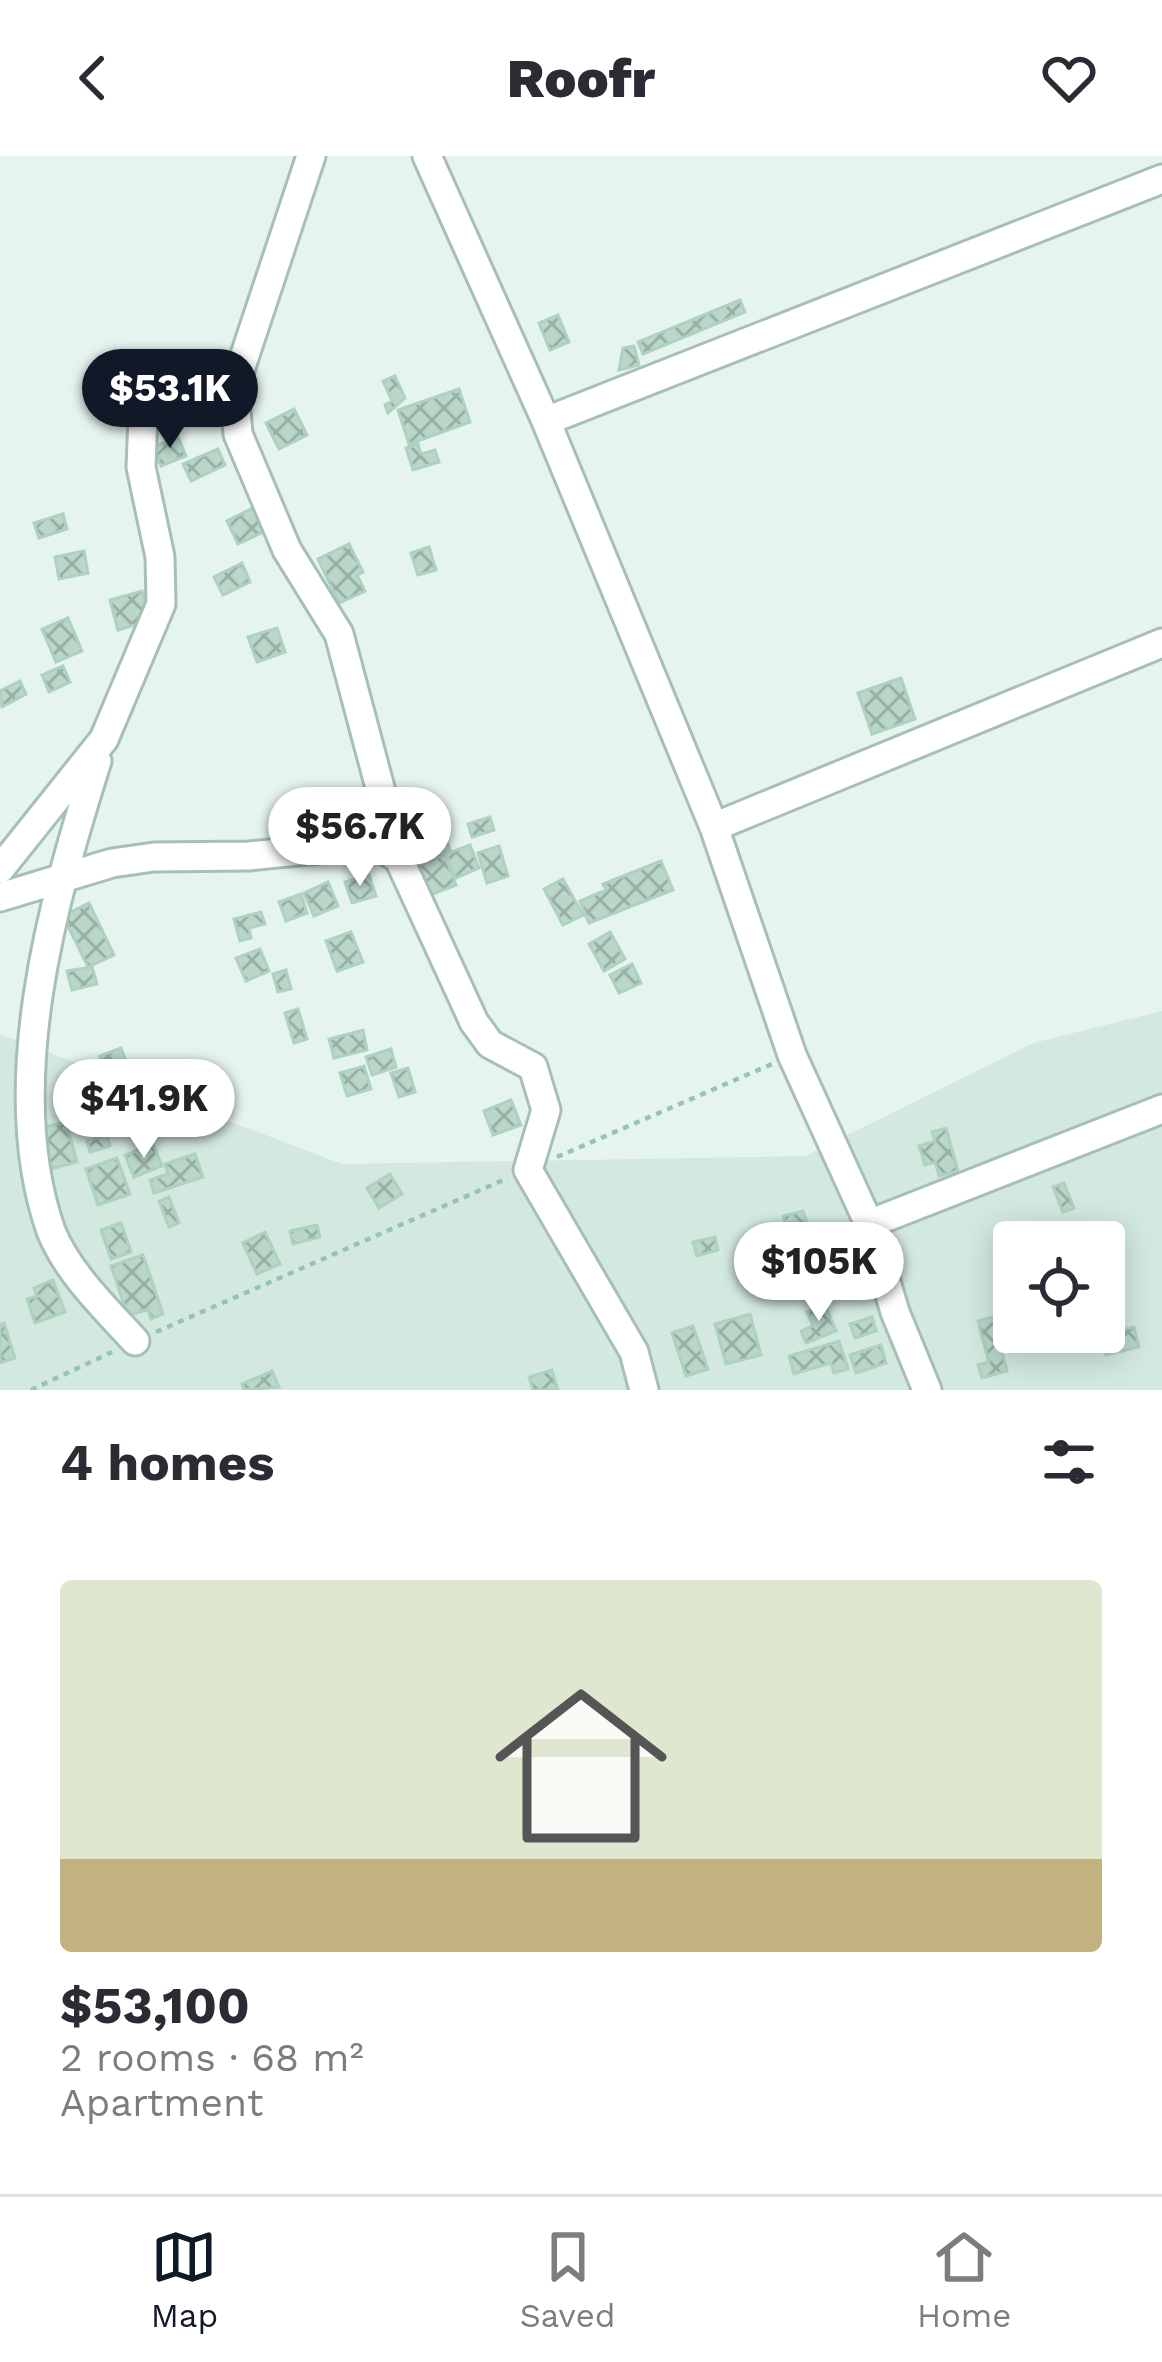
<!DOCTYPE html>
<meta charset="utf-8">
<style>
:root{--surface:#fff;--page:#f7f7f7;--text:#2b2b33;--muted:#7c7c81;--line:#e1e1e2;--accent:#111827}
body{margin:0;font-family:"Work Sans",sans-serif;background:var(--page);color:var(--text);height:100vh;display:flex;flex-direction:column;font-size:45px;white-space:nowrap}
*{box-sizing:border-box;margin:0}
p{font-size:39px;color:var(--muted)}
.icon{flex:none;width:66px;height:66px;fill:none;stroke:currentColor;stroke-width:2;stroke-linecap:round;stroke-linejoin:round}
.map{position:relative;height:1234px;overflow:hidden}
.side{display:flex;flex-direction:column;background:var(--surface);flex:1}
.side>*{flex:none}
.buttons{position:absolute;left:993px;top:1065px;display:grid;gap:24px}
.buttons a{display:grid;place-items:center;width:132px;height:132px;border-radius:12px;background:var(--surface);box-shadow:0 6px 30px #0003;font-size:60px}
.price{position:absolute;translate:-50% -102px;padding:0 27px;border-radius:42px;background:#fff;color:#222;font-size:39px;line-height:78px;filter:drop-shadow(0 3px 6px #0008)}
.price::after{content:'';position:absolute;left:50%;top:72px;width:36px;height:27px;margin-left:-18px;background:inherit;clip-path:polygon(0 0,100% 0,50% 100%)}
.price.current{background:var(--accent);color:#fff}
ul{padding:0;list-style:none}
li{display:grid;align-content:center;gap:24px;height:636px;padding:0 60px}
li span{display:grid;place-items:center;height:372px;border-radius:12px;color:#555}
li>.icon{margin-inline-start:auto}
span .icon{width:216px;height:216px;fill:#fffc;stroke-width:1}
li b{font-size:51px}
h2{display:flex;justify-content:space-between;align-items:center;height:144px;padding:0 60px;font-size:51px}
header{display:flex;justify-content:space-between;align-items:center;height:156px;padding:0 60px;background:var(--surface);font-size:54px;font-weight:800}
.dock{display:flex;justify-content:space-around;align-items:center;height:168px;border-top:3px solid var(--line);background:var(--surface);font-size:33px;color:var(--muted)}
.dock a{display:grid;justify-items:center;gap:6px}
.dock .current{color:var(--accent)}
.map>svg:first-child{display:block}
.residential{fill:#d3e9e0;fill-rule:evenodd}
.building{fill:url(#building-cross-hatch);stroke:#add2c1;stroke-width:3}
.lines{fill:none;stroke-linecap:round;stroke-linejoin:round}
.minor-casing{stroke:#a7c0b6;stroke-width:33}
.path{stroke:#97c3b1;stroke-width:4.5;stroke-dasharray:6 6;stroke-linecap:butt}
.minor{stroke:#fff;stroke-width:27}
</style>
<header><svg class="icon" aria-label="back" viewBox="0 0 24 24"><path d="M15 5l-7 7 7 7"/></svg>Roofr<svg class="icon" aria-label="heart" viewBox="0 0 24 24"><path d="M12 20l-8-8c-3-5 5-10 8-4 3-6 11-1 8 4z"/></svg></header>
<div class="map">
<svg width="1162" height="1234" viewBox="0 0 1162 1234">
<defs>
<pattern id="building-cross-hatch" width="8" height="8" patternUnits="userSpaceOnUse" patternTransform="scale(3)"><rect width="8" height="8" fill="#bad7ca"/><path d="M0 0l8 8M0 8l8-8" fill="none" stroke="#98b0a5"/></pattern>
</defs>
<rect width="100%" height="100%" fill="#e6f4ef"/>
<path class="residential" d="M1162,855v379h-1162v-356l342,130 463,-8 228,-113zM1014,1086h90v90h-90z"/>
<path class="building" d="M740,144l5,12 -102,42 -5,-12z
M558,159l11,27 -19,8 -11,-27z
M634,190l5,19 -20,5 4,-22z
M395,220l10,22 -17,15 -3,-8 7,-4 -9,-20z
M459,233l11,33 -61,22 -11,-34z
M294,253l13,26 -28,14 -13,-26z
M178,281l8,19 -25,10 -8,-19z
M418,288l3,10 14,-4 4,12 -26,8 -7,-22z
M218,293l7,16 -34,16 -8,-17z
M263,347l11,24 -36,17 -11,-23z
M63,358l4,15 -28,9 -5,-15z
M349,388l14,28 -6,3 8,16 -26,12 -21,-44z
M429,391l7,23 -18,5 -7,-22z
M84,395l4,22 -29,6 -4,-22z
M242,407l8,19 -27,13 -9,-18z
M142,435l9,29 -33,10 -8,-30z
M68,462l14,33 -26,11 -14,-33z
M277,472l8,24 -28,10 -9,-25z
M63,510l7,16 -21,10 -7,-17z
M901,522l14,41 -43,15 -14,-41z
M20,525l6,13 -24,13 -2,-16z
M490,661l4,13 -22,7 -4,-13z
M444,678l6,16 -20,7 -6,-16z
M470,689l9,23 -23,10 -10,-24z
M499,690l9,30 -21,7 -9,-30z
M445,699l11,30 -37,14 -11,-30z
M661,705l12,29 -84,33 -9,-22 26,-11 -3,-6z
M369,719l7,21 -24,7 -7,-21z
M563,723l20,36 -20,10 -19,-36z
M328,726l10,24 -24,10 -10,-23z
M301,738l6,19 -21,8 -7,-19z
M89,747l25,52 -26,12 -25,-51z
M261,756l4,12 -16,4 2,10 -11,3 -6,-22z
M351,776l12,30 -26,9 -11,-30z
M610,776l15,27 -21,12 -15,-27z
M260,793l9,22 -23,10 -10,-23z
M632,808l9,19 -22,10 -9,-18z
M92,811l5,17 -25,6 -5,-19z
M286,814l5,19 -13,3 -5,-18z
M298,853l9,30 -13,4 -9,-30z
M363,874l4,20 -33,8 -5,-19z
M121,892l11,29 -21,8 -11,-29z
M391,893l5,18 -24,8 -6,-18z
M364,910l7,23 -24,7 -7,-23z
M408,912l7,24 -16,5 -8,-24z
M511,944l10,25 -28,10 -9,-24z
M66,966l11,40 -26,7 -11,-41z
M946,972l12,43 -19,5 -4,-14 -10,3 -6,-19 16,-5 -3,-9z
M107,979l3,11 -20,6 -3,-11z
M153,988l9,22 -28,11 -9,-22z
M195,998l8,23 -49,16 -4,-13 18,-6 -3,-10z
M117,1002l13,36 -32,11 -12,-36z
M390,1018l12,20 -23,14 -12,-20z
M1064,1027l10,25 -11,4 -10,-25z
M169,1041l10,26 -10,4 -10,-26z
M803,1055l5,16 -20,5 -5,-16z
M121,1067l10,29 -20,7 -10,-29z
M317,1069l3,12 -27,7 -3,-13z
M265,1076l15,32 -23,10 -14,-31z
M808,1076l5,14 -10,3 7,20 -38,12 -7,-22 20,-7 -4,-11z
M715,1081l3,13 -21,6 -4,-14z
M143,1099l20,59 -12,5 -3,-10 -20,7 -17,-50z
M53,1124l12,32 -30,11 -8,-24 10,-3 -3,-8z
M825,1148l11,27 -30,12 -5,-12 12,-5 -6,-14z
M750,1158l11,41 -35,9 -11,-40z
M872,1161l4,14 -21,7 -5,-14z
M993,1161l14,54 -25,7 -4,-13 11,-3 -11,-41z
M4,1167l11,35 -15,5v-39z
M693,1170l15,43 -22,7 -14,-43z
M1134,1171l5,20 -33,8 -5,-20z
M839,1185l9,28 -14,4 -3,-10 -37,11 -5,-18z
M881,1189l5,18 -30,10 -6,-18z
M552,1214l6,20h-25l-4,-13z
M272,1215l7,16 -35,3 -2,-6z"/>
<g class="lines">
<g class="minor-casing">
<path id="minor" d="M427,0l119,265 168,406 78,228 77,169 26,88 32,78
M234,232l4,46 49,116 52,84 60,225 75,163 16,22 43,23 13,43 -18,60 106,182 10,38
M546,265l616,-242
M97,605c-44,139 -97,325 -46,470 17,42 54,77 84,110
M714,671l448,-184
M0,713l104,-130 57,-135 -1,-47 -19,-90 2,-50 70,-27 21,-2 77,-232
M0,741l112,-34 42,-6 95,-1 109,-11 26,4 15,10
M869,1068l293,-115"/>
</g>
<path class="path" d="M557,1001l215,-93
M156,1176l352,-154
M31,1234l81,-38"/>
<use href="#minor" class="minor"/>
</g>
</svg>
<div class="buttons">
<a><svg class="icon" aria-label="locate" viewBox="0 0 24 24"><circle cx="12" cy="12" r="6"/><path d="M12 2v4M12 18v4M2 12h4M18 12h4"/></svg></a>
</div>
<b class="price current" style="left:170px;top:295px">$53.1K</b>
<b class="price" style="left:360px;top:733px">$56.7K</b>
<b class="price" style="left:144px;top:1005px">$41.9K</b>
<b class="price" style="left:819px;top:1168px">$105K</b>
</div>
<section class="side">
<h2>4 homes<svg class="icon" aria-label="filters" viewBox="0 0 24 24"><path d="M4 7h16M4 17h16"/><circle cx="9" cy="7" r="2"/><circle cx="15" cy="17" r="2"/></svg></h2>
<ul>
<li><span style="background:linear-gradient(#dfe7d0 75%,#c2b280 0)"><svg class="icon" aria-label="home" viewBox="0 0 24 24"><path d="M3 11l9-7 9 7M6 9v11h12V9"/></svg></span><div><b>$53,100</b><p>2 rooms · 68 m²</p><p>Apartment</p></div></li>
</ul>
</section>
<nav class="dock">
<a class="current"><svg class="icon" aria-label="map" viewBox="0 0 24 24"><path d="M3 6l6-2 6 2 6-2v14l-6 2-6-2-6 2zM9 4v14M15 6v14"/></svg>Map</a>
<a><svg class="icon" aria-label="saved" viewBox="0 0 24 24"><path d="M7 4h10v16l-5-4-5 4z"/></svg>Saved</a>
<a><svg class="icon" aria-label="home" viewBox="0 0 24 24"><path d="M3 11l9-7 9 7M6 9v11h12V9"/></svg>Home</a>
</nav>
